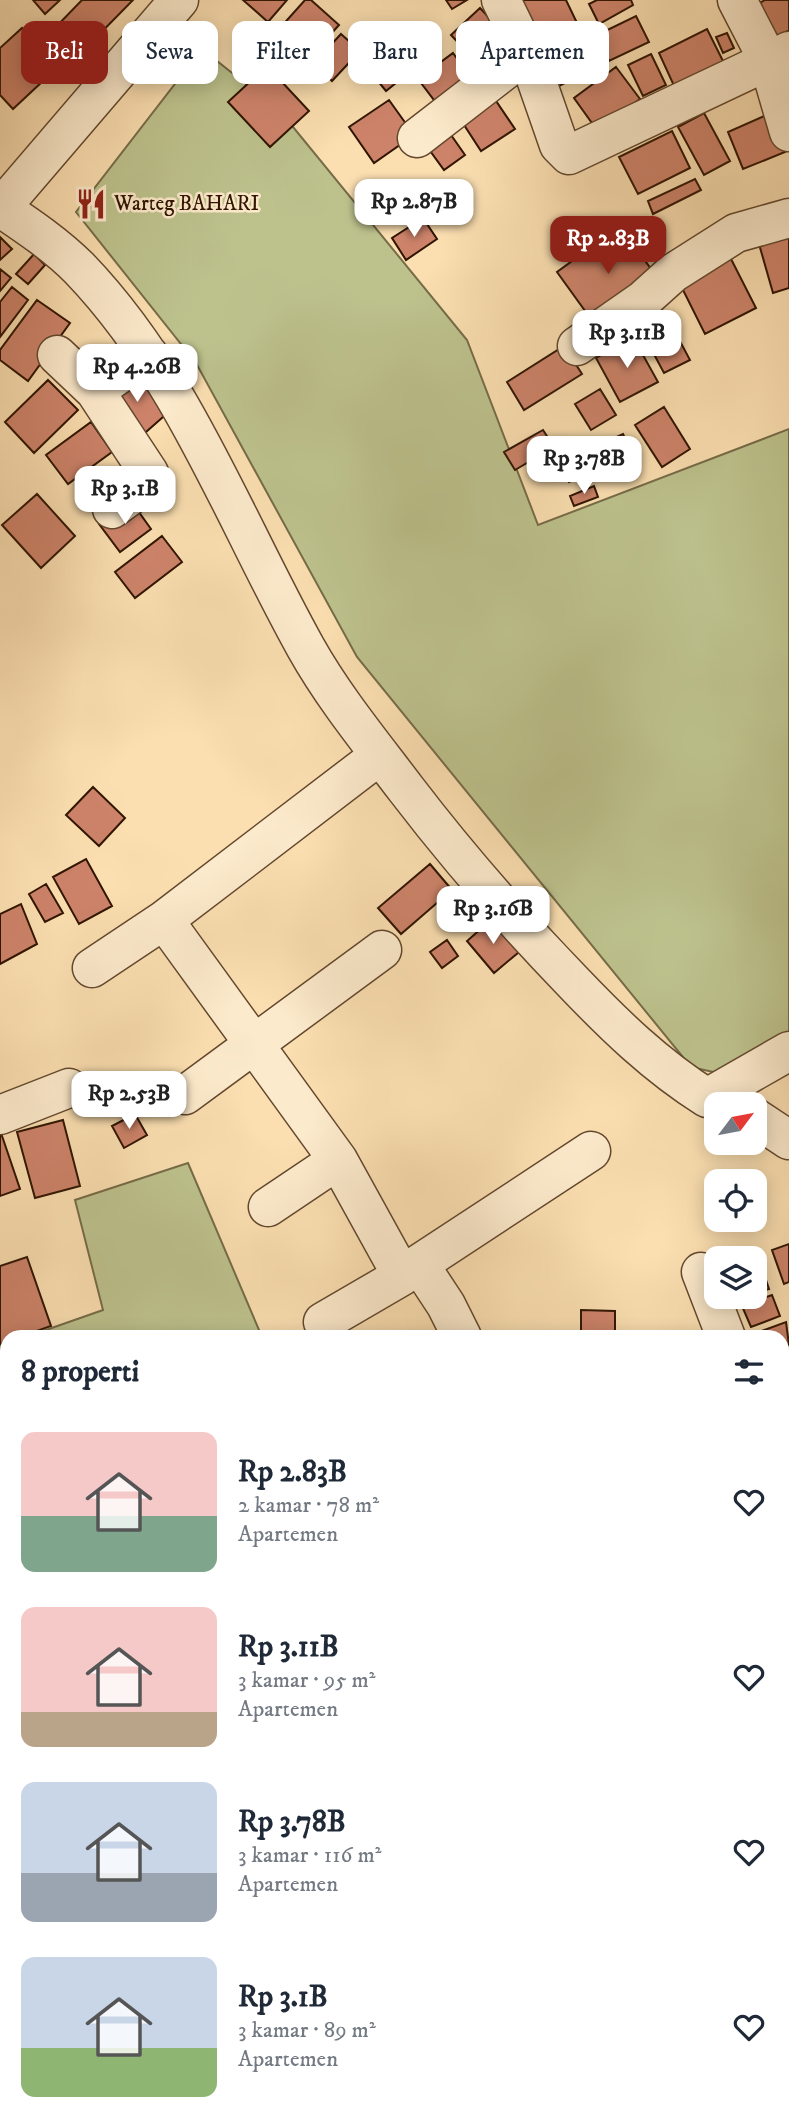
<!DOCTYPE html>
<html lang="id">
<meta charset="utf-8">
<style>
:root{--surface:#fff;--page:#f2f2f3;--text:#1f2937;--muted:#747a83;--accent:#8f2418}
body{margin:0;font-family:"IM FELL DW Pica",serif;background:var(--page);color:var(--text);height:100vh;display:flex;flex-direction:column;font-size:26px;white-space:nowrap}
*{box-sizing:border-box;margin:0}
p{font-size:23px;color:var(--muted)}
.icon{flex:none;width:38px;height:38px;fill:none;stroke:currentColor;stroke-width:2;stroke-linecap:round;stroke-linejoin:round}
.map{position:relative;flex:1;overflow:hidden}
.panel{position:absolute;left:0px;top:1330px;width:789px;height:798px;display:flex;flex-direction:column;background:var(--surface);border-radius:21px 21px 0 0;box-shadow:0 4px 18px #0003}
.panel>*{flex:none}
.guide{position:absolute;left:21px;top:21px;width:747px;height:63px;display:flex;gap:14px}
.needle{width:46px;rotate:58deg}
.tools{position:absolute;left:704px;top:1092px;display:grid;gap:14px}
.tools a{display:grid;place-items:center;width:63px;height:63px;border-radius:14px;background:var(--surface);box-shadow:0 4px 18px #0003;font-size:35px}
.price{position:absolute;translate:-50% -60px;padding:0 16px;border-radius:14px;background:#fff;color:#222;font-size:23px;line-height:46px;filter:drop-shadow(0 2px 4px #0008)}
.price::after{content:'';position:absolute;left:50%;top:42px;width:21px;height:16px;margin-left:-10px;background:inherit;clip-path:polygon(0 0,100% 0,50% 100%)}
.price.on{background:var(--accent);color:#fff}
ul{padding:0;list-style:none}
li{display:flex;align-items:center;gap:21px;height:175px;padding:0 21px}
li span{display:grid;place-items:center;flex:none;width:196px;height:140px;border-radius:14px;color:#555}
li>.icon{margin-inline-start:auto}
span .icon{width:84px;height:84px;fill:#fffc;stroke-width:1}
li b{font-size:30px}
h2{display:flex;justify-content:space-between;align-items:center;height:84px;padding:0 21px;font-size:30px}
.chip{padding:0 24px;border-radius:14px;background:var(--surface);box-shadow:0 4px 18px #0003;font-size:24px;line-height:63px}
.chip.on{background:var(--accent);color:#fff}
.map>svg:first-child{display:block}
.green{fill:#bdc28d;stroke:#766c48;stroke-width:2}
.building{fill:#cd836a;stroke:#301502;stroke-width:2}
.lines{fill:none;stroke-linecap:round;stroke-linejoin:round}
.minor-casing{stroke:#63482e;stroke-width:41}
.minor{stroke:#fceacc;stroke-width:38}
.labels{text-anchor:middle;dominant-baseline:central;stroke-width:5;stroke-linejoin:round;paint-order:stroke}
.poi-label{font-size:21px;fill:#301502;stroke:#fceacc;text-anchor:start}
</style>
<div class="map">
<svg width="789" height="2128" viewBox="0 0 789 2128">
<rect width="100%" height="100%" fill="#fbdfb1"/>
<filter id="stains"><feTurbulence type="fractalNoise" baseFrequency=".00286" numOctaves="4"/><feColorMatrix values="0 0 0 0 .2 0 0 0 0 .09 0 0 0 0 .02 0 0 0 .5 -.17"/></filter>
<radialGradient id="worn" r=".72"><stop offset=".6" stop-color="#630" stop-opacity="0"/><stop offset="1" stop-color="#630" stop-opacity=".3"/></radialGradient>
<path class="green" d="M202,49l78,62 187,229 71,185 251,-96v616l-49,33 -49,-11 -334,-410 -161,-294 -120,-151z
M188,1163l74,174h-236l77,-27 -28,-110z
M0,1295l21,42h-14v136l-7,-14z
M789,1674v47l-7,-24v-20z
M789,1740v176l-7,5v-177z
M197,2121h394l-3,7h-387z"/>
<path class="building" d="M33,0h27l-15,14z
M82,0h51l-56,57 -26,-25z
M243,0h44l-19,22z
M305,0h6l28,25 -37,41 -31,-28z
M446,0h21l-15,9z
M509,0h57l12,25 -47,22z
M597,0h34l2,5 -34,19 -10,-20z
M765,0h24v30l-12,7 -19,-33z
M480,8l29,31 -29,27 -29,-31z
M636,16l13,26 -40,19 -12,-26z
M412,25l22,27 -48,39 -22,-27z
M22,28l36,39 -45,42 -13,-14v-47z
M707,29l18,36 -50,23 -16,-35z
M727,33l7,15 -11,5 -7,-16z
M341,34l19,17 -28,30 -18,-18z
M592,37l14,26 -49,24 -13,-26z
M453,53l18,25 -34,26 -19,-25z
M651,54l15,31 -23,11 -15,-31z
M267,66l42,45 -39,36 -42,-45z
M616,67l24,32 -43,31 -23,-32z
M488,89l27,40 -34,22 -26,-40z
M389,100l25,35 -40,28 -25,-36z
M704,113l26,48 -26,14 -26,-48z
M769,114l16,38 -42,17 -15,-37z
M442,122l23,33 -21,15 -24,-33z
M672,131l18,37 -52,26 -19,-37z
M695,179l6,11 -48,24 -5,-13z
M423,218l14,21 -31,21 -14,-22z
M620,226l39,54 -63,46 -39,-54z
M789,236v52l-16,5 -14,-49z
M0,237l12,12 -12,11z
M34,254l11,11 -17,19 -12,-10z
M729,255l27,53 -51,26 -27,-54z
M0,269l11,9 -11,13z
M12,287l16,13 -28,37v-35z
M37,300l33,23 -42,58 -28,-21v-10z
M667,317l23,43 -26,13 -23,-43z
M633,337l25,45 -38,20 -24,-44z
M564,346l18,28 -58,36 -17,-28z
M136,369l35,41 -33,29 -35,-42z
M48,380l30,30 -44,43 -29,-31z
M600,389l16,26 -25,15 -16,-26z
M664,407l26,42 -28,18 -27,-42z
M91,422l21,30 -44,32 -22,-29z
M543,430l11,17 -39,23 -11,-18z
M623,434l9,21 -63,27 -9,-20z
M594,486l4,11 -24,9 -4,-10z
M37,494l38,42 -34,32 -39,-43z
M131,501l20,28 -31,23 -21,-28z
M162,536l20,26 -47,36 -20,-26z
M93,787l32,31 -26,28 -33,-31z
M86,859l26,47 -33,18 -26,-47z
M430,864l22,26 -51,44 -23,-26z
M46,884l17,29 -18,9 -16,-28z
M21,904l16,40 -37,20v-50z
M492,919l27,33 -25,21 -27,-32z
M447,940l11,16 -16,12 -12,-16z
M135,1114l12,21 -23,13 -12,-22z
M63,1120l17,66 -45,12 -18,-66z
M0,1130l20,59 -20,7z
M789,1244v38l-5,2 -12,-34z
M27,1257l24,69 -31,11h-13v4l-7,3v-78z
M760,1262l9,27 -15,4v-29z
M772,1295l8,21 -29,11 -9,-21z
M581,1310l34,1v26h-34z
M786,1322l3,23 -7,2v-10h-21l-2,-5z
M789,1353v23l-7,2v-23z
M789,1385v25l-7,3v-26z
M7,1552v60l-7,3v-60z
M789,1585v28l-7,3v-27z
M7,1692v46l-7,-15v-27z
M7,1810v45l-7,4v-45z"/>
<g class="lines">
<g class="minor-casing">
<path id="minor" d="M501,0l26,53 32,92 10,10 220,-104
M737,0l31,60 21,72
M417,138l110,-85
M1,208c27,18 55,37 78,60 104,108 155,251 227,380 28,50 66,96 100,141 52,68 107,131 166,192 42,44 83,84 135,117l82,-47
M0,209l179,-209
M577,346l66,-46 30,-27 63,-40 53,-15
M57,355l38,36 54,82 1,8 -38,28
M95,391l53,-37
M92,968l72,-48
M185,1095l197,-145
M0,1115l69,-27
M754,1117l35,23
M268,1207l70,-47
M419,1264l172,-113
M701,1272l25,65
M402,1276l17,-12 27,41 16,32
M323,1322l79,-46 -64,-116 -174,-240 216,-165
M782,1480l7,17
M0,1540l7,-3
M782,1638l7,-3
M782,1937l7,-4
M0,1997l7,-4
M582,2128l5,-7"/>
</g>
<use href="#minor" class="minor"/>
</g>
<defs>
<g id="restaurant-bare" transform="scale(2.415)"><path d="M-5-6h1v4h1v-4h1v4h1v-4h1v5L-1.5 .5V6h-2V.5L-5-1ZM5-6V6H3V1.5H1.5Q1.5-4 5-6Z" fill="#8f2418" stroke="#fceacc" stroke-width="2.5" paint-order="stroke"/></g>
</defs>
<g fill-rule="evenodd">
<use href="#restaurant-bare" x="91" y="204"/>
</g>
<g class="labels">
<g class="poi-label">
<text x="114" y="204">Warteg BAHARI</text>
</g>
</g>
<rect width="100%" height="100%" filter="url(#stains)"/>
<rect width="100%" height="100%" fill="url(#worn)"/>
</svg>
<div class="tools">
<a><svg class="needle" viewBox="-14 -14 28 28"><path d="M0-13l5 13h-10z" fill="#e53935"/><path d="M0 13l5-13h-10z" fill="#747a83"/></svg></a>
<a><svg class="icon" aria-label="locate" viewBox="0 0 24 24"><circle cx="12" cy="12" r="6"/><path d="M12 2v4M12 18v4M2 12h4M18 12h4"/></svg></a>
<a><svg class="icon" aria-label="layers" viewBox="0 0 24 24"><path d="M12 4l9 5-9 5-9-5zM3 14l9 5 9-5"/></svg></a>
</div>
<b class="price" style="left:414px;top:239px">Rp 2.87B</b>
<b class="price on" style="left:608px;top:276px">Rp 2.83B</b>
<b class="price" style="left:627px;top:370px">Rp 3.11B</b>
<b class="price" style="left:137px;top:404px">Rp 4.26B</b>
<b class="price" style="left:584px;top:496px">Rp 3.78B</b>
<b class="price" style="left:125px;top:526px">Rp 3.1B</b>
<b class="price" style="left:493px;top:946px">Rp 3.16B</b>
<b class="price" style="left:129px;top:1131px">Rp 2.53B</b>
<div class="guide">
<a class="chip on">Beli</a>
<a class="chip">Sewa</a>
<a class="chip">Filter</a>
<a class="chip">Baru</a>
<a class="chip">Apartemen</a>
</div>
<section class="panel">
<h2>8 properti<svg class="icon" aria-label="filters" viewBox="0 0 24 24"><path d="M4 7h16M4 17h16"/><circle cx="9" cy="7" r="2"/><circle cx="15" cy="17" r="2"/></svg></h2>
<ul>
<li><span style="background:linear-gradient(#f6c9c9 60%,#7fa58c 0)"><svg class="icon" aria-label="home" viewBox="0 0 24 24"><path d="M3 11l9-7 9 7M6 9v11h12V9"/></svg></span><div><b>Rp 2.83B</b><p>2 kamar · 78 m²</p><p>Apartemen</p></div><svg class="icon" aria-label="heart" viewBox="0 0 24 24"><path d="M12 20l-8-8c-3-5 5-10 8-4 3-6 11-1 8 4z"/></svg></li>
<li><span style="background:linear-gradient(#f6c9c9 75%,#b9a48a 0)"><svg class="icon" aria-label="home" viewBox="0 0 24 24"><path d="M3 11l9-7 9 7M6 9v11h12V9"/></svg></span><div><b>Rp 3.11B</b><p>3 kamar · 95 m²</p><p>Apartemen</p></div><svg class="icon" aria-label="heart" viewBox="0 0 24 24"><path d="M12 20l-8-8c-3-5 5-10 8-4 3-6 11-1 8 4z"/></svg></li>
<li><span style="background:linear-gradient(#c9d6e8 65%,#9aa5b1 0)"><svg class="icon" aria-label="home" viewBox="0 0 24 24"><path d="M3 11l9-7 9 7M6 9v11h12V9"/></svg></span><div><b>Rp 3.78B</b><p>3 kamar · 116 m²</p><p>Apartemen</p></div><svg class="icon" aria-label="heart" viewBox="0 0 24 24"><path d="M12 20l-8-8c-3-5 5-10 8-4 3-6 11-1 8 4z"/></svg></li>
<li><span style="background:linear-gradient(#c9d6e8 65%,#8fb573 0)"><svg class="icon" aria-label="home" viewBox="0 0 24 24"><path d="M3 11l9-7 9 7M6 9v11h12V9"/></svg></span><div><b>Rp 3.1B</b><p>3 kamar · 89 m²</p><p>Apartemen</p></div><svg class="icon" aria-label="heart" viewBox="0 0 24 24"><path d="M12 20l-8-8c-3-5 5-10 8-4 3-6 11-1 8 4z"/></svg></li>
</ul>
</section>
</div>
